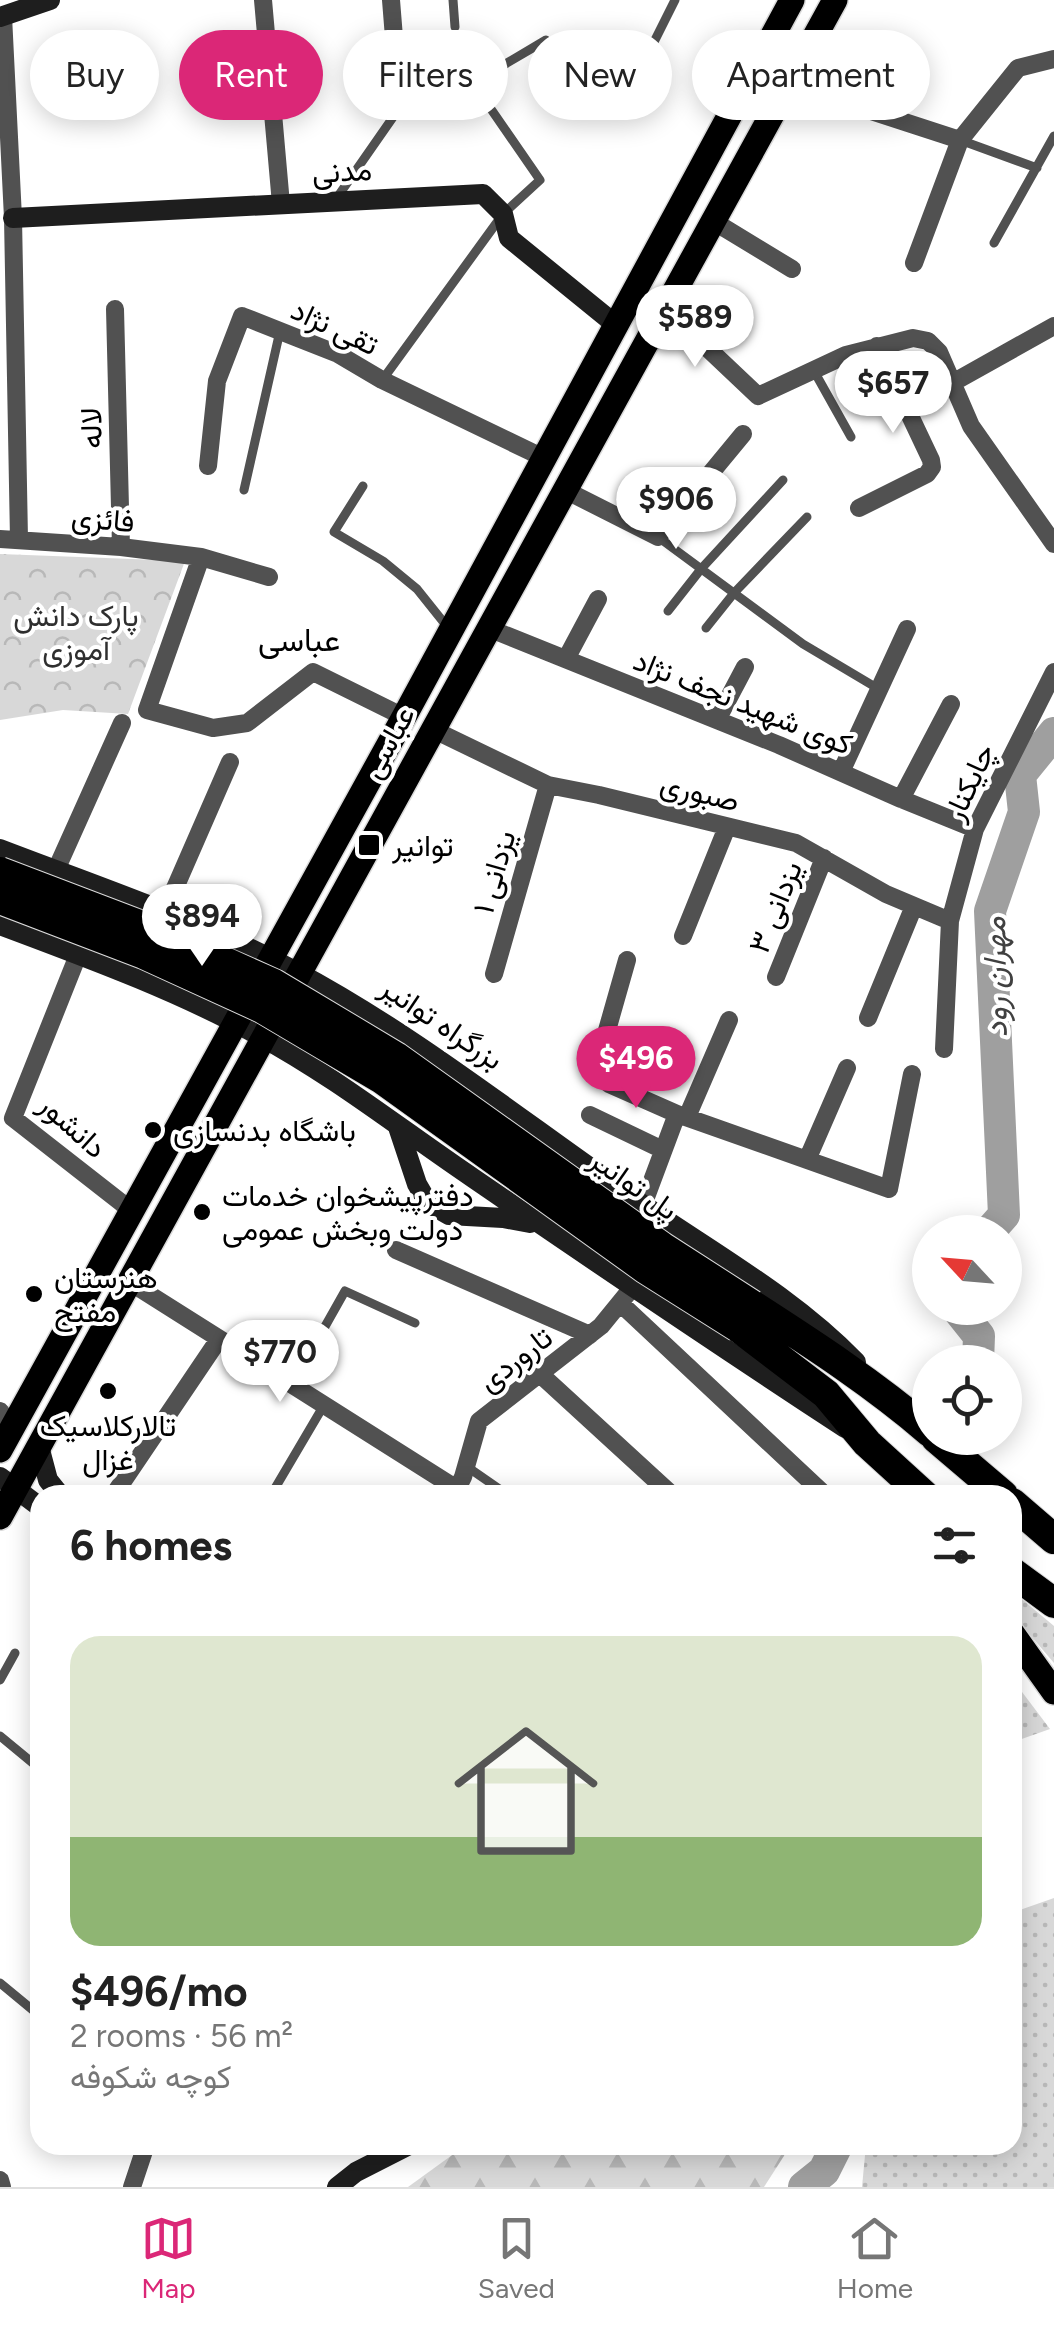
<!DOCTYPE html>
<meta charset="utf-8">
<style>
:root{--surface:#fff;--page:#f6f6f6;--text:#222;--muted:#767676;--line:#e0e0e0;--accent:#db2777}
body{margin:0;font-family:Figtree,Vazirmatn,sans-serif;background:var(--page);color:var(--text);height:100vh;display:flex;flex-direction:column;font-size:38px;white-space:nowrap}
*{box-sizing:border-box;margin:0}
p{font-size:32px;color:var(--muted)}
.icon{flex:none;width:55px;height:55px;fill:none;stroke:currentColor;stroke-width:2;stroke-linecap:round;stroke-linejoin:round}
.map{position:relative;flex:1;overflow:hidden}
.details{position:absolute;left:30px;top:1485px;width:992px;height:670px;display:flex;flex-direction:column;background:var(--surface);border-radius:30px;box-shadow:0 5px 25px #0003}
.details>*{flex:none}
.guide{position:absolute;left:30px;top:30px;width:995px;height:90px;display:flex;gap:20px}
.needle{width:65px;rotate:296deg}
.buttons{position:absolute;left:912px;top:1215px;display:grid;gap:20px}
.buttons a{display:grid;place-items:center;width:110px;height:110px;border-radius:50%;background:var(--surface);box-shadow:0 5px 25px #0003;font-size:50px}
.price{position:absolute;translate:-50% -85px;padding:0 22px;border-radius:35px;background:#fff;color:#222;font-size:32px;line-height:65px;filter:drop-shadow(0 2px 5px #0008)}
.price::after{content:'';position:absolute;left:50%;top:60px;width:30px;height:22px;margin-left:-15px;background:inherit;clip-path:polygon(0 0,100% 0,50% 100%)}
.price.selected{background:var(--accent);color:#fff}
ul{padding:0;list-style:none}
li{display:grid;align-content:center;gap:20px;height:530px;padding:0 40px}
li span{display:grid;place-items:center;height:310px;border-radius:30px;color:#555}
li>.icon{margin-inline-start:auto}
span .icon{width:180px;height:180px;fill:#fffc;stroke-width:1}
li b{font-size:42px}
h2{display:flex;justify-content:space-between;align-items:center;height:120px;padding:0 40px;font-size:42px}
.tag{padding:0 35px;border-radius:45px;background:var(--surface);box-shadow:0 5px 25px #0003;font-size:35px;line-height:90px}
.tag.selected{background:var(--accent);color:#fff}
.tab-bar{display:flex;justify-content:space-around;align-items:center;height:140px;border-top:2px solid var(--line);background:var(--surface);font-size:28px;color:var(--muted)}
.tab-bar a{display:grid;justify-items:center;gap:5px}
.tab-bar .selected{color:var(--accent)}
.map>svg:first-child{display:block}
.grass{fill:url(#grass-dots)}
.forest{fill:url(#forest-firs)}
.park{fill:url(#park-crowns)}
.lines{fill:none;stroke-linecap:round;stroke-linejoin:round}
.river{stroke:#9f9f9f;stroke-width:32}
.primary-casing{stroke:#dbdbdb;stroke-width:28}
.highway-casing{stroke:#dbdbdb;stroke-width:32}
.lane{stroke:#515151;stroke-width:9}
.street{stroke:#515151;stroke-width:18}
.secondary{stroke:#1e1e1e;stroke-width:20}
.primary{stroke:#000;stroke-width:25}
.highway{stroke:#000;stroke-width:30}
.highway-bridge-casing{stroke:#dbdbdb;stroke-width:32;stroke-linecap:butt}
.highway-bridge{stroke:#000;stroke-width:30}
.poi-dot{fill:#000;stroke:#fff;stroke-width:4}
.labels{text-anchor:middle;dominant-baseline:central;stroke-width:8;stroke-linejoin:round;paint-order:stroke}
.street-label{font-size:30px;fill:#000;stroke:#fff}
.park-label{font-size:30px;fill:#2f2f2f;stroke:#fff}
.poi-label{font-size:30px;fill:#000;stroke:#fff;text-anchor:start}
.neighbourhood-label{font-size:32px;fill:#000;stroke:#fff}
.water-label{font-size:32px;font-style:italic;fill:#404040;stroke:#fff}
</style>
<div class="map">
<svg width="1054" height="2187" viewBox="0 0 1054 2187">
<defs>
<pattern id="grass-dots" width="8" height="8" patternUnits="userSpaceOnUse" patternTransform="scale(2.5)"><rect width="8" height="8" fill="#d8d8d8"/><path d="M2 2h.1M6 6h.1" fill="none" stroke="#b8b8b8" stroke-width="1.8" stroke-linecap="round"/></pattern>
<pattern id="forest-firs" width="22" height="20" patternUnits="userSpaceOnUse" patternTransform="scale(2.5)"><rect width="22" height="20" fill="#d8d8d8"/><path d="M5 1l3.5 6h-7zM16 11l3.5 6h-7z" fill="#b8b8b8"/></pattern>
<pattern id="park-crowns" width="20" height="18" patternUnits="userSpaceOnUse" patternTransform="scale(2.5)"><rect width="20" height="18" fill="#d8d8d8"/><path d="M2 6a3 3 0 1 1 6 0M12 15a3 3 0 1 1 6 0" fill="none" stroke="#b8b8b8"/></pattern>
</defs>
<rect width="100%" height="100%" fill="#fff"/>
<path class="grass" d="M1012,1591l42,35v37l-41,-48z
M1013,1680l37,49 -37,13h-1z
M1013,1898l4,13 37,-13v289h-192l4,-42h146z"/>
<path class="forest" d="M466,2145h325l-27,42h-356z"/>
<path class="park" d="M0,554l185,7 -57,153 -65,-4 -63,10z"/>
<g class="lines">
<path class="river" d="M989,1232l15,-17 -14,-304 34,-99 -4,-37 34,-42
M959,1308v3l20,25 -1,26
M804,2187l20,-16 13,-26"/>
<g class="primary-casing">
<path id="primary" d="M0,1450l404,-733 388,-717
M0,1517l835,-1517
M1012,1633l42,59"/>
</g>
<g class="highway-casing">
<path id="highway" d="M752,1305c62,40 122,79 178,127
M738,1327l88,67 41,49 57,52
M936,1438l67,57
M1012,1503l42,36
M1012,1572l42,31"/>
</g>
<path class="lane" d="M453,0l2,27
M647,56l28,-56
M960,140l77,28
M336,199l99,-142
M994,243l60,-107
M814,371l37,66
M383,379l120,-165 37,-34 -67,-97 73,-43
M363,486l-29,46 49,29 34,28 32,40
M244,490l36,-159
M658,537l145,107 74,44
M668,611l33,-42 82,-89
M706,628l28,-35 73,-76
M292,1385l53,-94 70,32
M466,1466l42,29
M271,1495l53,-90
M0,1680l15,-27
M0,1736l40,33
M0,1983l40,33"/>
<path class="street" d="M263,0l18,204
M391,0l4,50
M3,16l10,202 6,321
M788,84l172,56
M713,221l79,48
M914,263l46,-123 58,-72 36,-9
M665,308l93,88 88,-41 67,-17 15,3 11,11 32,74 83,118
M115,309l6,238
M954,382l100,-56
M208,466l9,-85 25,-65 96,38 44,26 162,78
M565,490l93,47 85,-103
M859,508l68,-34 5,-7 -1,-7 -54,-114
M0,539l121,8 80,10 68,20
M201,557l-54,153 66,18 34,-5 66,-51 91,45
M488,628l291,117 122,54 74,30
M566,659l32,-60
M717,720l28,-53
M432,729l116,56 51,10 197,48 90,51 64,27
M841,772l66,-143
M901,799l50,-95
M56,870l66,-147
M165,911l65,-149
M683,936l44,-109
M78,955l-65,163 119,93
M627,960l-29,102 1,12 10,10 68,30 212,75 23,-115
M494,974l54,-189
M776,977l48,-119
M868,1018l46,-112
M944,1049l6,-128 25,-92 79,-157
M590,1115l73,35
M687,1117l42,-97
M807,1160l40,-92
M643,1205l34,-91
M396,1250l194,85
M128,1281l329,208
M620,1303l205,192
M540,1374l132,121
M0,1411l12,18
M115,1493l104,-154
M454,1495l9,-18 16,-56 122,-95 31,-38
M0,2180l2,7
M132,2187l14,-42"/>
<path class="secondary" d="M0,17l50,-17
M13,218l470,-24 20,20 6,24 107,87
M0,849c99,38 201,72 295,122 121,64 234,156 347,233 73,50 152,94 214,158
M0,925c88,33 176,65 258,110 76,41 144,95 215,143 124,85 247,168 372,250
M398,1127l19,57 11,19 21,12 54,3 27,5
M39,1446l9,34 12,15
M0,1477l40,30
M337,2187l19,-15 53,-27"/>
<use href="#primary" class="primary"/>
<use href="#highway" class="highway"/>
<g class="highway-bridge-casing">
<path id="highway-bridge" d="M0,872l155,59 119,53 122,73 266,190 90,58
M0,899l144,55 118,54 120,71 264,190 92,58"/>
</g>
<use href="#highway-bridge" class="highway-bridge"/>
</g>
<g class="poi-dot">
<rect x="357" y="833" width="24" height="24" rx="5"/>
<circle cx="153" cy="1130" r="10"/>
<circle cx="202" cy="1212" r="10"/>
<circle cx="34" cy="1294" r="10"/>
<circle cx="108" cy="1391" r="10"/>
</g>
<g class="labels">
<g class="street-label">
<text transform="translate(342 171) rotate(-3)">مدنی</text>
<text transform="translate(335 327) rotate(25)">تقی نژاد</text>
<text transform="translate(91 428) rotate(-91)">لاله</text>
<text transform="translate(103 519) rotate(5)">فائزی</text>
<text transform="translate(743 702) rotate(22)">کوی شهید نجف نژاد</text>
<text transform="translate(388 742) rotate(-61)">عباسى</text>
<text transform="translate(969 782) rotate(-65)">چایکنار</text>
<text transform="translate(700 792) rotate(14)">صبوری</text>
<text transform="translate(494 872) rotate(-74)">یزدانی ۱</text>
<text transform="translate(775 907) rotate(-68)">یزدانی ۳</text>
<text transform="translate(442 1023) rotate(34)">بزرگراه توانیر</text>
<text transform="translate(73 1126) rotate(42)">دانشور</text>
<text transform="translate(634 1184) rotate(35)">پل توانیر</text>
<text transform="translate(515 1359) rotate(-38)">تاروردی</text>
</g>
<g class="park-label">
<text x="76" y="615">پارک دانش<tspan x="76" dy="34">آموزی</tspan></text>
</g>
<g class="poi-label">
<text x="392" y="845">توانیر</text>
<text x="173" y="1130">باشگاه بدنسازی</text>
<text x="222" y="1195">دفترپیشخوان خدمات<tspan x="222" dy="34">دولت وبخش عمومی</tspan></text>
<text x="54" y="1277">هنرستان<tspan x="54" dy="34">مفتح</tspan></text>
<text x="108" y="1425" text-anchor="middle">تالارکلاسیک<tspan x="108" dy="34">غزال</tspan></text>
</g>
<g class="neighbourhood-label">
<text x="299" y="640">عباسی</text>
</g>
<g class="water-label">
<text transform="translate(995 977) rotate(-91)">مهران رود</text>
</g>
</g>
</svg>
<div class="buttons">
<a><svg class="needle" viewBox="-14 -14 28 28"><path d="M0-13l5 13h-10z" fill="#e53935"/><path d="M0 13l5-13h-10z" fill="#767676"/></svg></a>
<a><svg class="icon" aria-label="locate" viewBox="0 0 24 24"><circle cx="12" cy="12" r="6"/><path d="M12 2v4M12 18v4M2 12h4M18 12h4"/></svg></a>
</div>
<b class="price" style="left:695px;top:370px">$589</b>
<b class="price" style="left:893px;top:436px">$657</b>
<b class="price" style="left:676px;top:552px">$906</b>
<b class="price" style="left:202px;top:969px">$894</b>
<b class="price selected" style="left:636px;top:1111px">$496</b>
<b class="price" style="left:280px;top:1405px">$770</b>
<div class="guide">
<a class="tag">Buy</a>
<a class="tag selected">Rent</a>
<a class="tag">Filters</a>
<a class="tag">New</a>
<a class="tag">Apartment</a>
</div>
<section class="details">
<h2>6 homes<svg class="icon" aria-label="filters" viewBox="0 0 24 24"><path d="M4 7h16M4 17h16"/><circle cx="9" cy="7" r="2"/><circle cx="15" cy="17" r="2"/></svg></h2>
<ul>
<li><span style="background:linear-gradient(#dfe7d0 65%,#8fb573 0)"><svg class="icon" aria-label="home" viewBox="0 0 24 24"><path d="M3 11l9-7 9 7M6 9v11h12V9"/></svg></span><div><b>$496/mo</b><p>2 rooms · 56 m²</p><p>کوچه شکوفه</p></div></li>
</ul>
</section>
</div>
<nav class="tab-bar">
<a class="selected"><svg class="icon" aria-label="map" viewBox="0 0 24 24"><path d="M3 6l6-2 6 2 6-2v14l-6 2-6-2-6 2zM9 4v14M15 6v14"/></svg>Map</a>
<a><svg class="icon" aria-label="saved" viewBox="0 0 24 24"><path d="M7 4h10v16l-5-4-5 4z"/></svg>Saved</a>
<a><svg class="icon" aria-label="home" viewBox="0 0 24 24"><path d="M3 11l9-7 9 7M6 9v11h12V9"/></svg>Home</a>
</nav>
